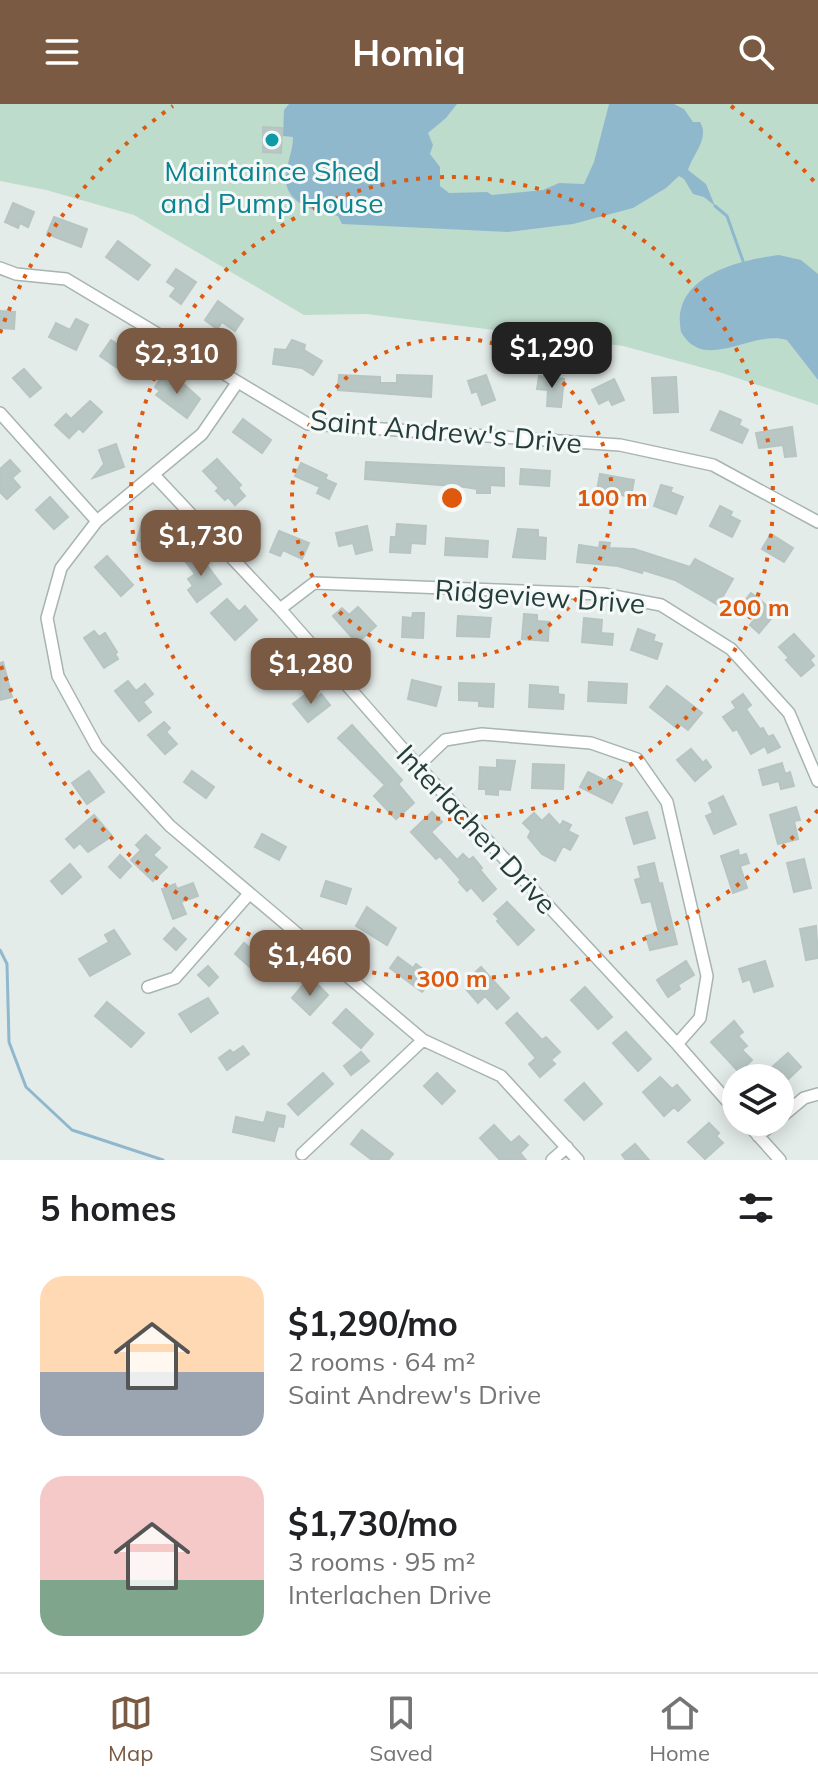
<!DOCTYPE html>
<meta charset="utf-8">
<style>
:root{--surface:#fff;--page:#f2f2f2;--text:#202124;--muted:#757577;--line:#e0e0e0;--accent:#7a5a42}
body{margin:0;font-family:Mulish,sans-serif;background:var(--page);color:var(--text);height:100vh;display:flex;flex-direction:column;font-size:30px;white-space:nowrap}
*{box-sizing:border-box;margin:0}
p{font-size:26px;color:var(--muted)}
.icon{flex:none;width:44px;height:44px;fill:none;stroke:currentColor;stroke-width:2;stroke-linecap:round;stroke-linejoin:round}
.map{position:relative;height:1056px;overflow:hidden}
.panel{display:flex;flex-direction:column;background:var(--surface);flex:1}
.panel>*{flex:none}
.controls{position:absolute;left:722px;top:960px;display:grid;gap:16px}
.controls a{display:grid;place-items:center;width:72px;height:72px;border-radius:50%;background:var(--surface);box-shadow:0 4px 20px #0003;font-size:40px}
.price{position:absolute;translate:-50% -68px;padding:0 18px;border-radius:16px;background:var(--accent);color:#fff;font-size:26px;line-height:52px;filter:drop-shadow(0 2px 4px #0008)}
.price::after{content:'';position:absolute;left:50%;top:48px;width:24px;height:18px;margin-left:-12px;background:inherit;clip-path:polygon(0 0,100% 0,50% 100%)}
.price.selected{background:#222;color:#fff}
ul{padding:0;list-style:none}
li{display:flex;align-items:center;gap:24px;height:200px;padding:0 40px}
li span{display:grid;place-items:center;flex:none;width:224px;height:160px;border-radius:24px;color:#555}
li>.icon{margin-inline-start:auto}
span .icon{width:96px;height:96px;fill:#fffc;stroke-width:1}
li b{font-size:34px}
h2{display:flex;justify-content:space-between;align-items:center;height:96px;padding:0 40px;font-size:34px}
header{display:flex;justify-content:space-between;align-items:center;height:104px;padding:0 40px;background:var(--accent);color:#fff;font-size:36px;font-weight:700}
.menu{display:flex;justify-content:space-around;align-items:center;height:112px;border-top:2px solid var(--line);background:var(--surface);font-size:22px;color:var(--muted)}
.menu a{display:grid;justify-items:center;gap:4px}
.menu .selected{color:var(--accent)}
.map>svg:first-child{display:block}
.green{fill:#bedccc}
.water{fill:#90b8cd}
.lines{fill:none;stroke-linecap:round;stroke-linejoin:round}
.stream{stroke:#90b8cd;stroke-width:3}
.building{fill:#b9c7c4;stroke:#b7c5c2;stroke-width:2}
.minor-casing{stroke:#a7b4b2;stroke-width:14}
.minor{stroke:#fff;stroke-width:11}
.ring{fill:none;stroke:#de580e;stroke-width:4;stroke-dasharray:4 8}
.culture-dot{fill:#0f9aa8;stroke:#f4f9f7;stroke-width:3}
.labels{text-anchor:middle;dominant-baseline:central;stroke-width:6;stroke-linejoin:round;paint-order:stroke}
.culture-label{font-size:28px;fill:#0d838f;stroke:#f4f9f7}
.street-label{font-size:28px;fill:#243d3b;stroke:#f4f9f7}
.centre{fill:#de580e;stroke:#f4f9f7;stroke-width:4}
.ring-label{font-size:24px;text-anchor:middle;font-weight:bold;fill:#de580e;stroke:#f4f9f7;stroke-width:6;stroke-linejoin:round;paint-order:stroke}
</style>
<header><svg class="icon" aria-label="menu" viewBox="0 0 24 24"><path d="M4 6h16M4 12h16M4 18h16"/></svg>Homiq<svg class="icon" aria-label="search" viewBox="0 0 24 24"><circle cx="10" cy="10" r="6"/><path d="M15 15l6 6"/></svg></header>
<div class="map">
<svg width="818" height="1056" viewBox="0 0 818 1056">
<rect width="100%" height="100%" fill="#e4ecea"/>
<path class="green" d="M0,0h818v301l-96,-32 -99,-27 -257,-32 -62,1 -170,-100 -88,-25 -46,-9z"/>
<path class="water" d="M289,0h168l-11,14 -18,15 5,12 -3,9 10,13v19l9,7 38,-1 5,3 51,-5 16,-7 25,1 10,-22 15,-58h65l10,5 9,13h7c10,16 -7,32 -12,48l18,14 9,22 -11,-9 -11,-3 -9,-15 -5,-3 -13,12 -33,20 -60,16 -65,8 -166,-8 -4,-8c-21,-3 -55,-13 -52,-40 1,-14 7,-25 7,-39l-10,-1 1,-26z
M779,151l22,5 17,14v106l-31,-40c-35,-11 -82,34 -106,-8 -11,-56 58,-72 98,-77z"/>
<g class="lines">
<path class="stream" d="M715,102l12,10 16,45
M0,846l7,14 2,78 17,45 46,43 91,30"/>
</g>
<path class="building" d="M263,23l19,1 -1,25 -18,-1z
M13,99l21,9 -6,15 -8,-4 -2,5 -13,-6z
M54,113l33,12 -6,18 -34,-13z
M118,137l32,24 -12,15 -32,-23z
M176,165l20,13 -15,22 -11,-8 6,-8 -9,-6z
M218,197l25,18 -8,12 -13,-9 -5,7 -12,-9z
M0,207l15,1 -1,17 -14,-1z
M76,215l12,6 -12,25 -27,-13 7,-14 14,7z
M111,236l29,19 -11,17 -29,-20z
M292,236l13,5 -1,5 18,11 -9,14 -11,-7 -29,-4 2,-15 11,1z
M24,265l17,19 -11,9 -17,-19z
M163,271l10,7 3,-5 24,22 -13,19 -31,-23 4,-4 -5,-4z
M339,271l41,2v6h17v-8l35,1 -1,21 -93,-7z
M486,271l9,25 -13,5 -5,-14 -5,2 -4,-12z
M539,272l25,3 -3,28 -14,-1 1,-16 -11,-1z
M676,273l2,35 -24,1 -2,-35z
M614,275l10,21 -12,5 -3,-6 -10,5 -7,-14z
M90,297l12,11 -19,20 -4,-4 -10,10 -14,-13 11,-11 5,5z
M720,307l21,9 -2,5 9,5 -6,13 -31,-13z
M243,315l28,21 -9,13 -29,-21z
M792,323l4,29 -11,1 -2,-12 -24,3 -3,-15z
M116,340l8,23 -31,11 11,-14 -5,-14z
M217,355l24,26 -3,3 7,8 -10,9 -7,-8 -3,3 -9,-9 3,-3 -16,-17z
M10,356l10,11 -8,7 8,9 -13,12 -7,-7v-23z
M366,358l138,6v18l-14,-1v8h-13v-4l-12,-2 -100,-8z
M301,359l26,12 -2,4 11,5 -7,15 -12,-6 3,-6 -25,-11z
M521,365l29,2 -1,15 -29,-2z
M600,370l34,6 -3,17 -34,-7z
M661,381l11,3 -2,4 13,5 -7,17 -22,-8z
M50,393l18,20 -14,12 -18,-19z
M720,402l12,6 -2,4 10,5 -8,16 -22,-11z
M143,416l26,8 -1,2 13,4 -6,21 -31,-9 1,-3 -8,-3z
M397,420l29,2 -1,18 -14,-1 -1,10 -20,-1 1,-15h5z
M367,422l5,24 -16,4 -3,-11 -14,3 -3,-13z
M518,425l20,1v7l8,1 -1,21 -32,-2z
M279,427l30,12 -7,16 -19,-9 -3,6 -10,-4z
M771,430l22,14 -9,14 -22,-13z
M446,434l42,3 -1,16 -42,-2z
M600,438l10,1 -1,5 25,1 56,18 5,-8 38,20 -15,26 -43,-25 -32,-10 -1,3 -24,-7 -41,-4 2,-17 20,3z
M197,448l24,32 -24,18 -9,-12 5,-4 -5,-7 7,-5 -10,-13z
M107,452l26,29 -12,11 -26,-29z
M751,489l25,20 -17,20 -9,-8 5,-6 -15,-12z
M227,495l12,13 6,-6 12,14 -22,20 -24,-27z
M358,503l18,19 -19,17 -24,-27 9,-8 7,7z
M413,509h11l-1,25 -21,-1 1,-20 9,1z
M524,510l13,1v6l12,1 -1,19 -26,-2z
M458,512l33,2 -2,19 -32,-1z
M584,514l18,2 -1,13 12,1 -1,11 -30,-3z
M638,525l17,6 -2,6 9,3 -5,15 -26,-9z
M94,527l5,6 6,-4 12,19 -2,2 3,5 -14,9 -20,-30z
M794,530l20,22 -4,4 4,5 -13,11 -15,-16 3,-2 -10,-11z
M277,537l21,23 -17,15 -21,-23z
M3,558l9,35 -12,3v-37z
M412,576l29,7 -5,19 -28,-7z
M128,577l8,10 9,-7 8,10 -10,8 8,10 -12,9 -24,-30z
M589,578l38,2 -1,19 -38,-2z
M459,579l35,1 -1,23 -14,-1v-5l-20,-1z
M530,581l28,2v7l6,1 -1,14 -34,-2z
M667,582l35,27 -14,17 -8,-6 -3,4 -27,-21z
M310,587l6,7 5,-4 9,11 -22,17 -15,-18z
M743,590l8,11 -5,4 14,20 3,-1 5,9 5,-2 7,12 -12,6 -3,-7 -14,8 -14,-25 -4,2 -10,-14 13,-9 -4,-6z
M164,618l6,6 -4,4 11,12 -12,10 -17,-19z
M352,621l50,55 -4,4 16,19 -18,16 -22,-23 11,-11 -47,-47z
M691,645l12,14 3,-3 5,7 -16,14 -18,-21z
M497,656l18,1 -5,29 -12,-1v6l-12,-1v-5h-7l1,-22 17,1z
M782,659l3,11 5,-2 4,14 -13,3 -2,-8 -16,4 -4,-15z
M533,660l31,1 -1,24 -31,-1z
M89,667l15,21 -17,12 -15,-21z
M192,667l22,16 -8,11 -22,-16z
M588,668l18,9 2,-4 14,7 -10,19 -32,-16z
M723,692l13,28 -22,10 -8,-18 7,-3 -4,-10z
M796,703l4,13 -6,1 4,18 -20,5 -8,-29z
M432,708l10,10 -11,10 26,28 6,-6 6,6 4,-3 9,11 -2,2 16,19 -13,12 -12,-14 -4,4 -8,-9 2,-2 -21,-24 -4,3 -25,-27z
M647,708l8,26 -21,6 -8,-26z
M534,709l8,8 7,-7 11,12 3,-5 8,4 -3,6 10,5 -8,14 -7,-4 -8,15 -13,-7 -14,-17 3,-6 -8,-8z
M94,711l18,21 -24,16 -8,-9 -6,5 -8,-9z
M262,730l24,13 -7,13 -24,-13z
M146,731l14,13 -7,7 14,12 -14,14 -22,-21 10,-10 -5,-5z
M738,746l1,6 7,-2 3,9 -9,3 7,22 -14,5 -12,-37z
M120,751l11,11 -11,12 -11,-11z
M804,755l7,29 -17,4 -7,-29z
M654,759l5,21 3,-1 15,61 -27,6 -4,-14 13,-3 -8,-32 -9,2 -7,-23 6,-2 -3,-11z
M70,760l11,13 -19,17 -11,-13z
M326,777l25,8 -5,15 -25,-8z
M193,779l5,13 -17,6 5,12 -13,5 -11,-30 13,-5 2,5z
M507,798l27,28 -16,15 -21,-24 2,-2 -5,-5z
M367,803l29,21 -9,17 -31,-19z
M816,822l2,32 -12,2 -6,-31z
M174,824l12,11 -10,11 -12,-11z
M114,826l16,24 -40,22 -11,-17 30,-17 -4,-7z
M258,835l11,9 -17,21 -17,-15 9,-11 6,5z
M398,853l15,11 3,-4 18,14 -12,14 -32,-24z
M686,857l8,14 -16,10 2,4 -12,8 -11,-17z
M765,857l8,25 -19,6 -4,-13 -7,3 -4,-13z
M208,862l10,11 -9,9 -11,-11z
M481,863l28,31 -12,11 -12,-13 -7,7 -12,-14 6,-6 -4,-4z
M304,880l8,7 6,-6 10,10 -18,20 -18,-17z
M585,883l27,30 -14,12 -27,-29z
M208,894l10,15 -27,19 -12,-18z
M107,898l37,31 -13,14 -36,-31z
M346,905l27,25 -12,14 -28,-25z
M517,909l25,27 4,-3 14,15 -9,8 4,4 -15,13 -11,-13 7,-6 -30,-35z
M734,917l9,11 -5,4 9,10 -5,4 10,10 -13,12 -28,-30z
M626,928l25,27 -13,12 -25,-28z
M243,942l6,8 -22,16 -8,-12 11,-8 3,3z
M361,948l8,9 -18,14 -7,-9z
M788,949l13,14 -21,20v-9h-20z
M323,969l10,11 -35,31 -10,-11z
M437,969l18,18 -13,13 -18,-18z
M660,973l12,12 5,-4 13,15 -12,11 -4,-4 -10,9 -21,-24z
M584,979l18,21 -18,16 -19,-20z
M267,1008l18,4 -2,11 -5,-1 -4,15 -41,-9 3,-15 28,6z
M709,1019l10,10 -3,3 7,7 -18,16 -17,-17z
M494,1021l17,18 8,-7 9,9 -8,8 6,7h-26l-20,-22z
M362,1026l31,24 -5,6h-16l-21,-16z
M635,1040l14,16h-23l-4,-5z"/>
<g class="lines">
<g class="minor-casing">
<path id="minor" d="M0,164l16,6 50,5 242,145 312,21 93,20 105,57
M237,279l-35,51 -105,87 -36,47 -14,50 11,58 39,71 73,79 253,214 78,36 77,84
M0,309l97,108
M154,371l126,134 138,157 259,278 59,67
M280,505l34,-26 289,11 58,11 70,44 58,64 29,68
M418,662l27,-26 37,-6 109,9 46,16 30,43 40,174 -7,42 -23,26
M148,883l27,-9 74,-84
M780,1014l24,-20 14,-4
M746,1018l34,38
M758,1032l17,-14
M302,1050l121,-114
M552,1056l15,-13"/>
</g>
<use href="#minor" class="minor"/>
</g>
<g class="ring">
<circle cx="452" cy="394" r="160"/>
<circle cx="452" cy="394" r="321"/>
<path d="M818 706A481 481 0 0 1 0 559M0 229A481 481 0 0 1 173 2M731 2A481 481 0 0 1 818 82"/>
</g>
<circle class="culture-dot" cx="272" cy="36" r="8"/>
<g class="labels">
<g class="culture-label">
<text x="272" y="66">Maintaince Shed<tspan x="272" dy="32">and Pump House</tspan></text>
</g>
<g class="street-label">
<text transform="translate(446 327) rotate(5)">Saint Andrew's Drive</text>
<text transform="translate(540 492) rotate(4)">Ridgeview Drive</text>
<text transform="translate(477 725) rotate(47)">Interlachen Drive</text>
</g>
</g>
<circle cx="452" cy="394" r="12" class="centre"/>
<g class="ring-label">
<text x="612" y="402">100 m</text>
<text x="754" y="512">200 m</text>
<text x="452" y="883">300 m</text>
</g>
</svg>
<div class="controls">
<a><svg class="icon" aria-label="layers" viewBox="0 0 24 24"><path d="M12 4l9 5-9 5-9-5zM3 14l9 5 9-5"/></svg></a>
</div>
<b class="price selected" style="left:552px;top:286px">$1,290</b>
<b class="price" style="left:177px;top:292px">$2,310</b>
<b class="price" style="left:201px;top:474px">$1,730</b>
<b class="price" style="left:311px;top:602px">$1,280</b>
<b class="price" style="left:310px;top:894px">$1,460</b>
</div>
<section class="panel">
<h2>5 homes<svg class="icon" aria-label="filters" viewBox="0 0 24 24"><path d="M4 7h16M4 17h16"/><circle cx="9" cy="7" r="2"/><circle cx="15" cy="17" r="2"/></svg></h2>
<ul>
<li><span style="background:linear-gradient(#ffd9b3 60%,#9aa5b1 0)"><svg class="icon" aria-label="home" viewBox="0 0 24 24"><path d="M3 11l9-7 9 7M6 9v11h12V9"/></svg></span><div><b>$1,290/mo</b><p>2 rooms · 64 m²</p><p>Saint Andrew's Drive</p></div></li>
<li><span style="background:linear-gradient(#f6c9c9 65%,#7fa58c 0)"><svg class="icon" aria-label="home" viewBox="0 0 24 24"><path d="M3 11l9-7 9 7M6 9v11h12V9"/></svg></span><div><b>$1,730/mo</b><p>3 rooms · 95 m²</p><p>Interlachen Drive</p></div></li>
</ul>
</section>
<nav class="menu">
<a class="selected"><svg class="icon" aria-label="map" viewBox="0 0 24 24"><path d="M3 6l6-2 6 2 6-2v14l-6 2-6-2-6 2zM9 4v14M15 6v14"/></svg>Map</a>
<a><svg class="icon" aria-label="saved" viewBox="0 0 24 24"><path d="M7 4h10v16l-5-4-5 4z"/></svg>Saved</a>
<a><svg class="icon" aria-label="home" viewBox="0 0 24 24"><path d="M3 11l9-7 9 7M6 9v11h12V9"/></svg>Home</a>
</nav>
